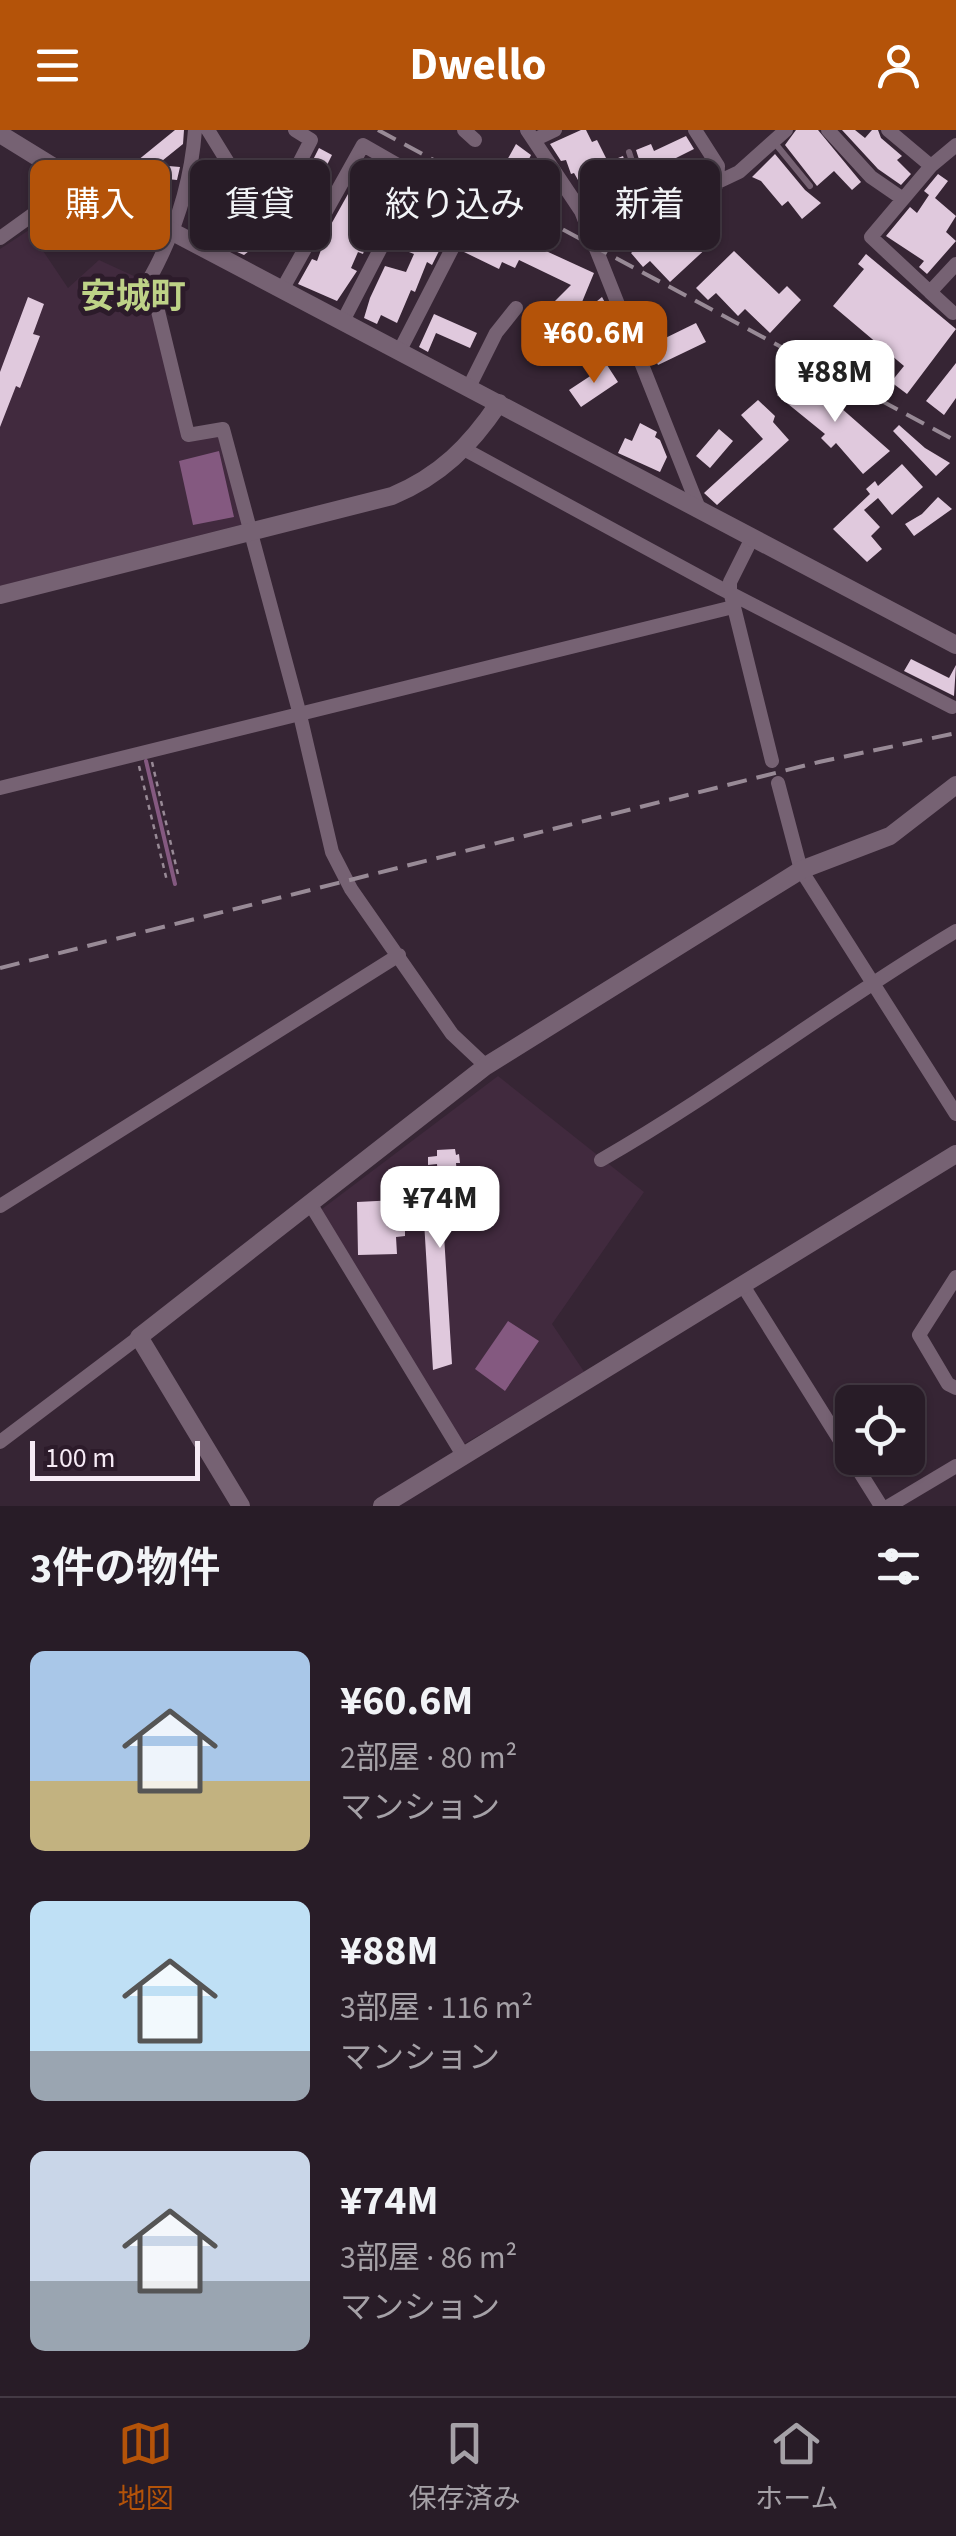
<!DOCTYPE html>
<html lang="ja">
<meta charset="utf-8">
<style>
:root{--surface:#281c27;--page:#30252f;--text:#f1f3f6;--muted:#a5a1a7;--line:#443a44;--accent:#b45309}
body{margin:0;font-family:"Source Sans 3","Noto Sans JP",sans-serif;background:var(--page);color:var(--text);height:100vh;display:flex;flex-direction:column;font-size:38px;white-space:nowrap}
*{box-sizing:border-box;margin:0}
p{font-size:32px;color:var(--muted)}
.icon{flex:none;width:55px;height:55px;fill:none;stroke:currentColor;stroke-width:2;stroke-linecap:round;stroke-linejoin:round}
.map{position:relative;height:1376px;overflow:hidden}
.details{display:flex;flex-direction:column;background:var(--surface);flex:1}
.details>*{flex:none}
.banner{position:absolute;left:30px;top:30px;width:898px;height:90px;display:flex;gap:20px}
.controls{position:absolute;left:835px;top:1255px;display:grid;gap:20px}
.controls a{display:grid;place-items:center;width:90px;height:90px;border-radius:15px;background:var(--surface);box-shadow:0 2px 8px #0004,0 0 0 2px var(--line);font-size:50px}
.scale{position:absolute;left:30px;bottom:25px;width:170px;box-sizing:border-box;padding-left:10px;border:5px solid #f6ebf5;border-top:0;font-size:28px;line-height:35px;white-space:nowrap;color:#f6ebf5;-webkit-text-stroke:8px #2c1b2a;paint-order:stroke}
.price{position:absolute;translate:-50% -85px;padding:0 22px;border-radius:20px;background:#fff;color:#222;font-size:32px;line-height:65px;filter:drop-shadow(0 2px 5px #0008)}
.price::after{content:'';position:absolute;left:50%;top:60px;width:30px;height:22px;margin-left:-15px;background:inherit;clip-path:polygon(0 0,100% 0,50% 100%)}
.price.on{background:var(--accent);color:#fff}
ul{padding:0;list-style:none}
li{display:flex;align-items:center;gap:30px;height:250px;padding:0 30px}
li span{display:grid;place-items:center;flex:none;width:280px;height:200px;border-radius:15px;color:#555}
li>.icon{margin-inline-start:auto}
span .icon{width:120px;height:120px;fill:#fffc;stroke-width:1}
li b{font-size:42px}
h2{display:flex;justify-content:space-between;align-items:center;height:120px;padding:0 30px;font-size:42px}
.pill{padding:0 35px;border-radius:15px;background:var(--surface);box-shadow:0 2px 8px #0004,0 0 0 2px var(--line);font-size:35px;line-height:90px}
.pill.on{background:var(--accent);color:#fff}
header{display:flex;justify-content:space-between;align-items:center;height:130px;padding:0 30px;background:var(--accent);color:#fff;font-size:45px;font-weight:700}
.menu{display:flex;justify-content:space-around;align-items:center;height:140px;border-top:2px solid var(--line);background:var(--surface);font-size:28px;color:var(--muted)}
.menu a{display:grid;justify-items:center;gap:5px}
.menu .on{color:var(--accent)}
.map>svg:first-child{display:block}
.built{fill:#412a3e}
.water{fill:#845980}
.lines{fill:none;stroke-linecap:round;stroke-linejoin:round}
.stream{stroke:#845980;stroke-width:4}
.building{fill:#e0c9dd}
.path{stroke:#988a96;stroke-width:2.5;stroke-dasharray:5 5;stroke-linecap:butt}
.service{stroke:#766273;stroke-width:6}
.minor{stroke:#766273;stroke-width:14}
.tertiary{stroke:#766273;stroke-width:18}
.rail{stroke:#988a96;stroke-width:4;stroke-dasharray:20 10;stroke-linecap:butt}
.labels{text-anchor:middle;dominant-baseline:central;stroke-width:10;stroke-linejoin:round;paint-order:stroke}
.quarter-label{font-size:35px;font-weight:bold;fill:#bed287;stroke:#2c1b2a}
</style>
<header><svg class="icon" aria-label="menu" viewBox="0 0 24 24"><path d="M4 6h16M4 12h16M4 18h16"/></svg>Dwello<svg class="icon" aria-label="person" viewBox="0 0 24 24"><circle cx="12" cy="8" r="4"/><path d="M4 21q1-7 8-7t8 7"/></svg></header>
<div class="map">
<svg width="956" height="1376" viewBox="0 0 956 1376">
<rect width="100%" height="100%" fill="#362534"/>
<path class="built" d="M29,100l39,58 31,-28 50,23 34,158 35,-6 26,89 -244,62v-337z
M498,946l146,116 -92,132 33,49 -123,72 -144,-233z"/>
<path class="water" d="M219,321l15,66 -41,8 -14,-64z
M508,1191l31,20 -34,50 -30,-22z"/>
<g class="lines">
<path class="stream" d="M146,631l29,123"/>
</g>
<path class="building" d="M175,0h9l-1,14 -26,21 23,2 -3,13 -20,-2 14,19 -11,9 -5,-7 -3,8 -11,-6 7,-14 -16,-22z
M581,0h5l6,12 5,-2 11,22 15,-6 14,43 -25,11 3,4 -17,11 -3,-8 3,-2 -24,-42 -3,1 -5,-14 -5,1 -11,-17z
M796,0h22l43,52 -9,8 -18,-19 -17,15 -32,-41z
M842,0h13l10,8 7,-8h6l3,8 21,18 -5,4 14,14 -10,11 -23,-16z
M686,6l8,13 -20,10 12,26 -34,15 -16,-50 15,-6 3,7z
M516,14l15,11 -17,34 -18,-9z
M319,18l13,7 -10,20 -10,-5 -25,53 -5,-2z
M775,24l30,36 16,13 -19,16 -14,-18 -6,5 -21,-25 -9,-4z
M367,30l37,21 -11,12 -11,26 -7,-3 -12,38 -5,-2 -7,16 6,3 -20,30 -39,-17 14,-25 5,2 12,-33z
M216,34l42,68 9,5 -23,18 -9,-4 20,-15 -10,-22 -26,15 -4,-7 -16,9 -5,-9 14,-8 -10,-17 5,-3 -6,-9 2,-9z
M938,44l10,7 -13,17 21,18 -10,16 10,9 -29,33 -8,-7 5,-6 -38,-25 24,-29 7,6 12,-18 -5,-4z
M422,61l34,20 -5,16 -19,38 -5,-3 -12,30 -4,-2 -14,33 -16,-8 -4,9 -13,-6 6,-20 15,-32 21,6 8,-18 -20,-8z
M481,85l44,18 -2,3 25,10 -2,5 48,22 -19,46 27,-22 7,13 -63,52 -9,-14 29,-24 -17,-17 22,-22 -52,-25 -4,8 -13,-6 -3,7 -35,-17z
M665,94l18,21 15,-15 13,14 -41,38 -20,-21 -7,6 -12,-14z
M734,121l45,43 8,-8 14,14 -31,33 -25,-24 -7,7 -22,-23 -8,7 -12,-12z
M866,124l90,75 -49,65 -16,-12 13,-16 -71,-60 31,-37 -6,-5z
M28,167l16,7 -11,30 7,2 -20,52 -4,-2 -16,41v-55z
M434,184l43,19 -7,15 -34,-15 -8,19 -9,-5z
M696,193l10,19 -48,23 -9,-19z
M956,233v35l-12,17 -18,-14z
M607,235l11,17 -37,25 -12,-17z
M792,247l19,16 5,-7 74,65 -27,23 -27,-31 -5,5 -10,-10 4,-4 -48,-39z
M758,270l17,16 -2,6 16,18 -72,65 -13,-12 59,-54 -22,-24z
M640,293l17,9 -2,5 5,3 7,17 -7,15 -42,-19 7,-15 7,3z
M899,295l26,23 25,15 -14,13 -43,-45z
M719,299l14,12 -23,27 -14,-12z
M902,334l21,23 -31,28 -14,-17 -14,12 16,17 -9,9 11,13 -15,13 -34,-33 37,-35 -4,-5 9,-8 3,5z
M938,367l14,12 -38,27 -9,-12 17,-10z
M911,529l38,19 7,-13 -2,31 -50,-25z
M455,1019l1,6 3,-1 1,9h-4l4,50 -17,6 9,145 -19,6 -9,-149h-8v-9l2,-9 12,-1 -1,-11 10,-1 -2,-26 -9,1v-8l9,-1v-6z
M397,1070v26h8v10l-9,1 1,17 -39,1 -1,-53z"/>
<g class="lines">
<path class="path" d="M152,632l27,117
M139,636l28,115"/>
<path class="service" d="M774,12l36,44
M629,22l19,59"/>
<path class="minor" d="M195,0c-4,54 -19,101 -45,148l38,157 35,-6 77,286 32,137 19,37 101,145 34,32
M208,0l59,96 44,-86 -16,-10
M464,0l11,10
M527,0l54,81 119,300
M695,0l23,36 -1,18
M828,0l43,47 32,22
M888,0l43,36 25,-21
M534,10l21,-10
M931,36l-60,71 59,55 26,-28
M0,108l78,-56
M594,111l36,-24 35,-10 74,-35 47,-42
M283,158l80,-143 110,63 -73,142
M930,162l23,21
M343,191l75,-145
M469,257l27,-54 20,-25
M464,319l258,140 230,118
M752,408l-22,44v9l42,170
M778,653l23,87 155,244
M0,658l733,-181
M601,1030c122,-70 234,-157 355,-229
M311,1075l152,250
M0,1076l399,-251
M956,1147l-37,58 29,49 8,4
M742,1154l139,222
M0,1312l139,-105
M889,1376l67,-40"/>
<path class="tertiary" d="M0,4l78,48 878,463
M0,465l392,-99c48,-20 78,-50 107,-93
M241,1376l-102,-169 347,-271 315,-196 89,-34 66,-51
M382,1376l574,-352"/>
<path class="rail" d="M378,0l578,311
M0,838l819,-206 137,-29"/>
</g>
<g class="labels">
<g class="quarter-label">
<text x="133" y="167">安城町</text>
</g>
</g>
</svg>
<div class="controls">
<a><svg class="icon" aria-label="locate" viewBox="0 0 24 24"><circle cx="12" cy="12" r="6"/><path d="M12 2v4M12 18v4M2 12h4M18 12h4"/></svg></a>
</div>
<div class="scale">100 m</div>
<b class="price on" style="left:594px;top:256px">¥60.6M</b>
<b class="price" style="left:835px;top:295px">¥88M</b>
<b class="price" style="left:440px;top:1121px">¥74M</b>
<div class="banner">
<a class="pill on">購入</a>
<a class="pill">賃貸</a>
<a class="pill">絞り込み</a>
<a class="pill">新着</a>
</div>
</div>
<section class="details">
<h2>3件の物件<svg class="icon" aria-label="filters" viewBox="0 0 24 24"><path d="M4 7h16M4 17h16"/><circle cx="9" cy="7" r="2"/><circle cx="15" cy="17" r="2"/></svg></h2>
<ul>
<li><span style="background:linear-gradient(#a9c7e8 65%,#c2b280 0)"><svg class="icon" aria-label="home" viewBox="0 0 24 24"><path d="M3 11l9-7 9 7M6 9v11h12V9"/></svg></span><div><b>¥60.6M</b><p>2部屋 · 80 m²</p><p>マンション</p></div></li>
<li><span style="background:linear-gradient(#bfe0f5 75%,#9aa5b1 0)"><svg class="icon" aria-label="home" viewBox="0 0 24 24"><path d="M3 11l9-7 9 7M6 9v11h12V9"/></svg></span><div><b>¥88M</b><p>3部屋 · 116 m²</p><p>マンション</p></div></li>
<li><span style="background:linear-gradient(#c9d6e8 65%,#9aa5b1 0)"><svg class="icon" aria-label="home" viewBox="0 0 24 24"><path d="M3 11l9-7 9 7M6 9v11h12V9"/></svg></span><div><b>¥74M</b><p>3部屋 · 86 m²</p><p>マンション</p></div></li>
</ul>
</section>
<nav class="menu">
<a class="on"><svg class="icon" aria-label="map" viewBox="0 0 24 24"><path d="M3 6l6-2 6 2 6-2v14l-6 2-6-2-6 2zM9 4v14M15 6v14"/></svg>地図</a>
<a><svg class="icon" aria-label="saved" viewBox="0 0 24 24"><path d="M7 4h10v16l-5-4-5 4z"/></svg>保存済み</a>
<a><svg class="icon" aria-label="home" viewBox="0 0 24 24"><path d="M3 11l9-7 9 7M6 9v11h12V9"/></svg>ホーム</a>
</nav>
